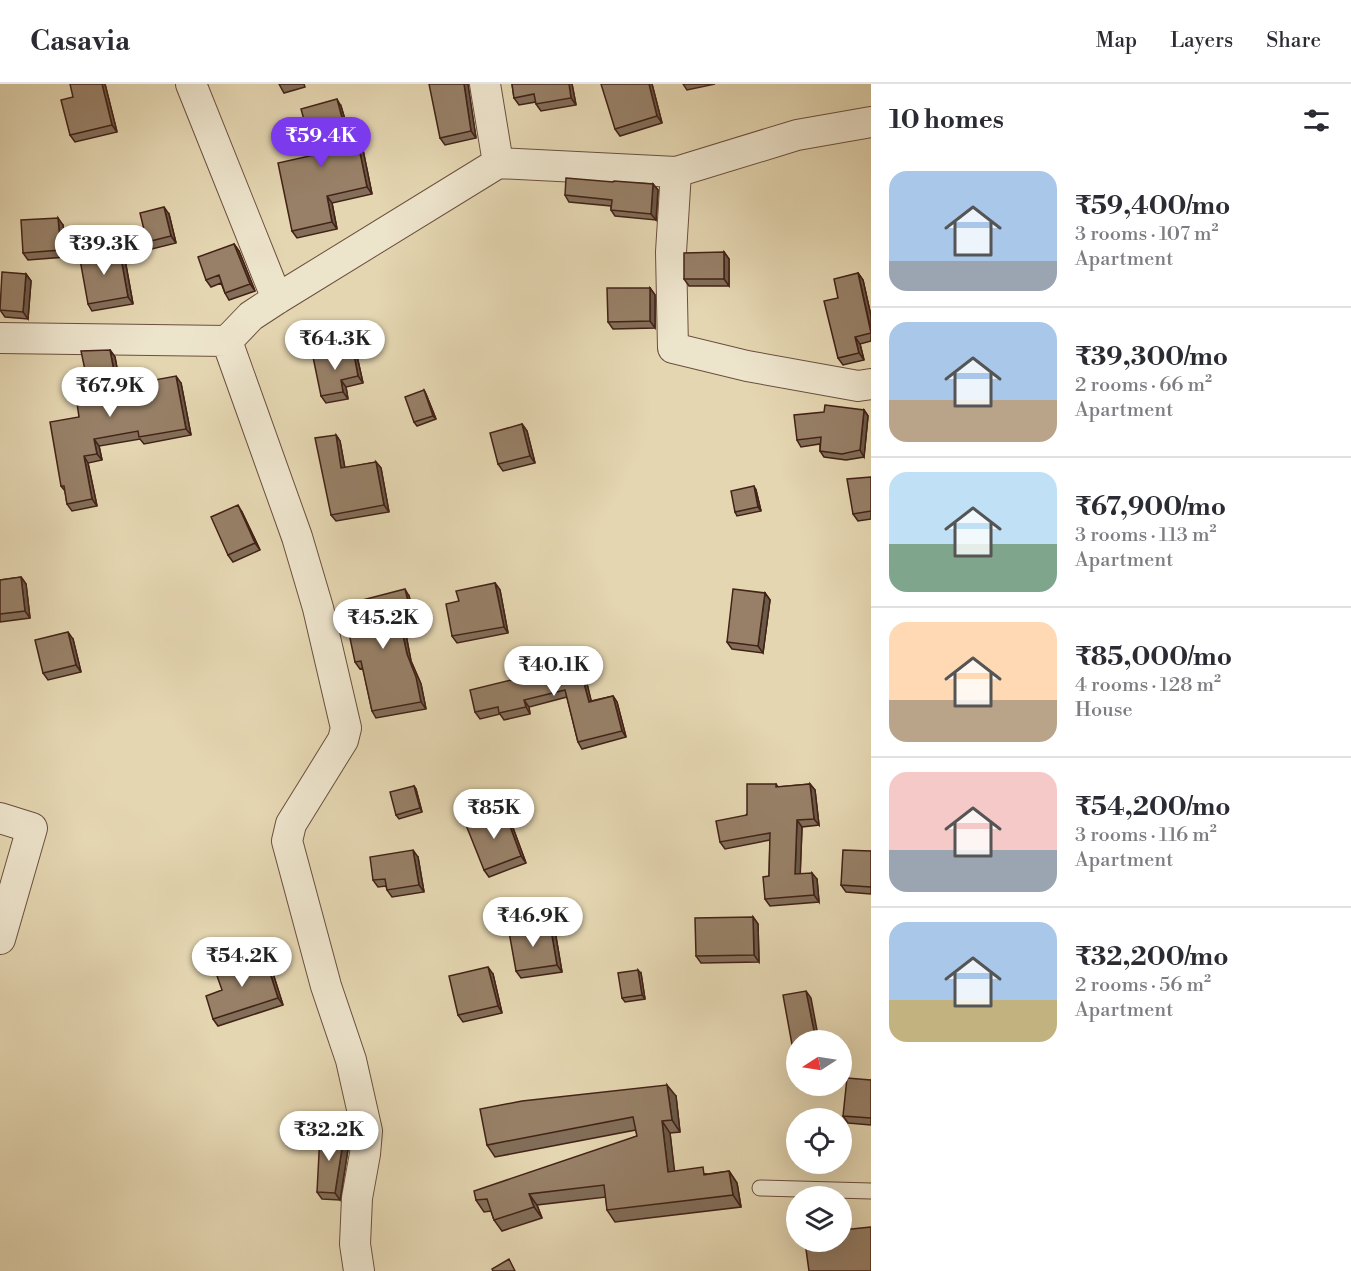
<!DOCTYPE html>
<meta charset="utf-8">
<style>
:root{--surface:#fff;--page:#f7f7f7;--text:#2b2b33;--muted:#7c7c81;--line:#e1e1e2;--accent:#7c3aed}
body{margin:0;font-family:"Libre Bodoni",serif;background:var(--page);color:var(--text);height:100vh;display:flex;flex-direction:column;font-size:22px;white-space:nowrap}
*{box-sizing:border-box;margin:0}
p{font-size:20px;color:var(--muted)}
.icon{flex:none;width:33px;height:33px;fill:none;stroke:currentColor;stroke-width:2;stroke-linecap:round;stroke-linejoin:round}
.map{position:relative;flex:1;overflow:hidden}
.sheet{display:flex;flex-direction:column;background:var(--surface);width:480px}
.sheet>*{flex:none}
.needle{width:39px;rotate:258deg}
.buttons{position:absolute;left:786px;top:946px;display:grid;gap:12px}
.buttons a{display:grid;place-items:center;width:66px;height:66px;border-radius:50%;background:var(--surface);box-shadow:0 6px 24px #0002;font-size:30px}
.price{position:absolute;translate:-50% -51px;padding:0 14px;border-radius:21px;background:#fff;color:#222;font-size:20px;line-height:39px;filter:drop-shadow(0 2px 3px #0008)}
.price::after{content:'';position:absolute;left:50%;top:36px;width:18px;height:14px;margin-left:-9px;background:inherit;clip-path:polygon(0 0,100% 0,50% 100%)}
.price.current{background:var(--accent);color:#fff}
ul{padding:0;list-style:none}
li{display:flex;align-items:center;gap:18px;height:150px;padding:0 18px}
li+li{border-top:2px solid var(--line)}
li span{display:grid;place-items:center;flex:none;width:168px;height:120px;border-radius:18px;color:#555}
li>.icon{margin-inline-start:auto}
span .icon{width:72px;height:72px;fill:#fffc;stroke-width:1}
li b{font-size:26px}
h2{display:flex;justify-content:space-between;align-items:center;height:72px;padding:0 18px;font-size:26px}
header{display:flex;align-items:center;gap:36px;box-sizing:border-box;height:84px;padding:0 30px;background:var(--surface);border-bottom:2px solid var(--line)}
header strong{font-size:28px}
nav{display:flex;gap:33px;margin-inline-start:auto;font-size:21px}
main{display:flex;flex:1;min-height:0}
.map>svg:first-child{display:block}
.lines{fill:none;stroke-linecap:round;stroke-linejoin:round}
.service-casing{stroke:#6b4f3e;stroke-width:17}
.minor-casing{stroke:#6b4f3e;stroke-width:32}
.service{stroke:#ede4cc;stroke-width:15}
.minor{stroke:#ede4cc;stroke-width:30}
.wall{fill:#826e59;stroke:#432217;stroke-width:1.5}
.shaded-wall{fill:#6a5a48;stroke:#432217;stroke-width:1.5}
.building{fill:#978067;stroke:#432217;stroke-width:1.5}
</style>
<header>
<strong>Casavia</strong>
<nav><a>Map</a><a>Layers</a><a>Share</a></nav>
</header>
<main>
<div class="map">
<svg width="871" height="1187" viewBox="0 0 871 1187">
<rect width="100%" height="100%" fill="#e4d6b1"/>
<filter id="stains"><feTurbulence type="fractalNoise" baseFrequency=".00333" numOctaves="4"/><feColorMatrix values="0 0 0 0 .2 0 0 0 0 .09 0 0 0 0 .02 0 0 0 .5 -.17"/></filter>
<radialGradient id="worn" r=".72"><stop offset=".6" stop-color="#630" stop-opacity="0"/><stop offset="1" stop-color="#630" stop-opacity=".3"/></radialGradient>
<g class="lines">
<g class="service-casing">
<path id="service" d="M760,1104l111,3"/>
</g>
<g class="minor-casing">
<path id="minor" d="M191,0l86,215
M485,0l13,79 178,9 121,-37 74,-13
M676,88l-5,80 2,96 74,18 111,20 13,-2
M0,254l227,3
M0,734l32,10 -32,111
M359,1187l-4,-27 2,-46 8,-44 2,-23 -16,-71 -25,-74 -39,-145 4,-17 52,-84 3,-12 -28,-120 -21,-71 -70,-196 24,-25 26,-17 221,-136"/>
</g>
<use href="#service" class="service"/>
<use href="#minor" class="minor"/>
</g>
<path class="wall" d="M105,0l12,48 -42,10 -5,-7 3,-38z
M279,0h25l1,3 -21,6z
M512,0h60l4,21 -35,6 -5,-7v-2l-17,3 -5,-7z
M652,0l10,39 -42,13 -5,-7z
M683,0h32l-28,6z
M468,3l8,51 -31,7 -5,-7z
M341,22l10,34 6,-2 5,7 10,49 -40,9 5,26 -40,9 -5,-7 22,-76z
M613,98l40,2 5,6 -2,30 -41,-4 -4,-6v-4l-42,-4 -4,-7z
M169,130l7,29 -24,6 -5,-7z
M63,141l3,32 -38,3 -5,-7z
M234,160l5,7 16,40 -26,9 -4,-7 -4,-10 -10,4 -5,-7z
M724,168l5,7v27h-40l-5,-7z
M124,170l9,50 -41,7 -4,-7z
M858,189l5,7 8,36v25l-11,3 4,16 -21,5 -5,-7v-60z
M26,190l5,7 -3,38 -23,-2 -5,-7z
M650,204l5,7v33l-42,1 -5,-7z
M353,265l4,7 6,27 -17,4 2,12 -22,4 -5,-7z
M110,266l5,7 5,30 61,-4 10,52 -47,9 -4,-5 -41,7 3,14 -14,3 9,43 -25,5 -5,-7 -2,-13 -4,-5 18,-69 1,-14 5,-33z
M424,306l2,4 10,25 -19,7 -3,-4z
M864,326l4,6 -4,41 -18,3 -22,-3 -4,-6v-7l-19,3 -4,-7z
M522,340l5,7 8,32 -32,8 -5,-7z
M336,351l4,6 5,27 31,-6 5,6 8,44 -53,9 -5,-6z
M871,393v42l-13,2 -5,-7z
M756,406l5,21 -24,5 -2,-4z
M242,428l18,38 -27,12 -5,-7z
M21,493l5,7 4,34 -30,4v-42z
M495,499l5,7 8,43 -51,10 -5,-7 7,-35z
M765,509l5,7 -7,53 -31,-4 -5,-7z
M409,512l5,20 -11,3 8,42 10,23 5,25 -50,9 -4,-7 -9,-43 -3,1 -5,-7z
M73,555l8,33 -33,8 -5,-7z
M581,575l10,42 22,-5 4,6 9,35 -44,12 -4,-7 -11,-45 -38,10 1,7 -26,6 -4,-6 -20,5 -5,-7 73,-41z
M776,700l2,3 32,-3 5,6 4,35 -17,2 -2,47 17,5 2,23 -49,4 -5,-7 4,-23 1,-36 -45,9 -5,-7z
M414,702l2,3 6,23 -23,7 -3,-4z
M504,726l5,7 17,46 -37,14 -5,-7z
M871,767v43l-25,-2 -5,-7z
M418,773l6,35 -32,5 -5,-7 -1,-4 -8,1 -5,-7z
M753,833l5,7 1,38 -58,1 -5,-7z
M555,847l7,41 -41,6 -5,-7z
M270,880l13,41 -65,21 -5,-7 9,-29z
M641,889l4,26 -20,3 -3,-4z
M493,890l9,39 -39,9 -5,-7z
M871,996v45l-23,-2 -5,-7z
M676,1012l4,36 -10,1 4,38 34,3 21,-3 8,12 4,24 -126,15 -8,-12 -1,-13 -69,8 5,13 -40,13 -8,-11 -3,-9 -7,1 -8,-12 161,-64 -1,-6 -141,27 -8,-12z
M349,1059l-9,57 -18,-1 -5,-7z"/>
<path class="shaded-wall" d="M102,0h3l12,48 -5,-7z
M464,0h4l8,54 -5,-7z
M569,0h3l4,21 -5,-7z
M649,0h3l10,39 -5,-7z
M337,15l4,7 12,41 -5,-7z
M357,54l5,7 10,49 -5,-7z
M653,100l5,6 -2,30 -5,-6z
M327,112l5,7 5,26 -5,-7z
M164,123l5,7 7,29 -5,-7z
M58,134l5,7 3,32 -5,-7z
M234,160l5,7 16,40 -5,-7z
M119,163l5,7 9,50 -5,-7z
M724,168l5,7v27l-5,-7z
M858,189l5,7 8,36v14z
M26,190l5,7 -3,38 -5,-7z
M650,204l5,7v33l-5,-7z
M855,253l5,7 4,16 -5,-7z
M353,265l4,7 6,27 -5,-7z
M110,266l5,7 7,37 -5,-7z
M176,292l5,7 10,52 -5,-6z
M341,296l5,7 2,12 -5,-7z
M424,306l2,4 10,25 -3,-3z
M864,326l4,6 -4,41 -4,-7z
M522,340l5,7 8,32 -5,-7z
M336,351l4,6 6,34 -5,-7z
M94,355l5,7 3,14 -5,-6z
M84,372l4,7 9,43 -5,-7z
M376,378l5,6 8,44 -5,-7z
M754,402l2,4 5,21 -3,-4z
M238,421l4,7 18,38 -5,-7z
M21,493l5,7 4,34 -5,-7z
M495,499l5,7 8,43 -4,-6z
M405,505l4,7 5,20 -4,-7z
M765,509l5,7 -7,53 -5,-7z
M398,528l5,7 8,42 10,23 5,25 -5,-7 -14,-48z
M68,548l5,7 8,33 -5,-7z
M576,569l5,6 12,49 -4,-6z
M613,612l4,6 9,35 -4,-6z
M524,616l5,7 1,7 -4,-7z
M810,700l5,6 4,35 -5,-6z
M414,702l2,3 6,23 -2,-4z
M504,726l5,7 17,46 -5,-7z
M797,736l5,7 -2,54 -5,-7z
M413,766l5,7 6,35 -5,-7z
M812,789l5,6 2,23 -5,-7z
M753,833l5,7 1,38 -5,-7z
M550,840l5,7 7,41 -5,-7z
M265,873l5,7 13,41 -5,-7z
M488,883l5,7 9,39 -4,-7z
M638,886l3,3 4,26 -3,-4z
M806,907l5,7 8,43h-3z
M667,1001l9,11 4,36 -8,-12z
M662,1037l8,12 6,50 -8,-11z
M344,1052l5,7 -9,57 -5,-7z
M729,1087l8,12 4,24 -8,-12z
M529,1110l8,11 5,13 -8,-11z"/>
<path class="building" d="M70,0h32l10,41 -42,10 -9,-35 12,-3z
M429,0h35l7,47 -31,7z
M512,0h57l2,14 -35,6 -2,-10 -20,4z
M601,0h48l8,32 -42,13z
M337,15l11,41 9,-2 10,49 -40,9 5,26 -40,9 -14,-68 36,-8 -13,-46z
M566,94l47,4 1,-1 39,3 -2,30 -40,-4 1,-10 -47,-5z
M164,123l7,29 -24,6 -7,-29z
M58,134l3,32 -38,3 -2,-33z
M234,160l16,40 -25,9 -6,-18 -13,5 -8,-23z
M119,163l9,50 -40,7 -9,-50z
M724,168v27h-40v-26z
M2,188l24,2 -3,38 -23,-2z
M858,189l13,60 -16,4 4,16 -21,5 -14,-57 14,-3 -4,-19z
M607,204h43v33l-42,1z
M353,265l5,27 -17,4 2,12 -22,4 -8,-39z
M110,266l7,37 59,-11 10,53 -47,8 -1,-6 -44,8 3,15 -13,2 8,43 -25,5 -3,-18h-3l-11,-64 29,-5 -2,-14h3l-5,-31 10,-2 -4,-19z
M424,306l9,26 -19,6 -9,-25z
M825,321l39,5 -4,40 -18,4 -22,-3 1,-14 -24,3 -3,-25 30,-3z
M522,340l8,32 -32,8 -8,-31z
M336,351l5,33 35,-6 8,43 -53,10 -16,-77z
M871,393v34l-18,3 -6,-35z
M754,402l4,21 -23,5 -4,-21z
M238,421l17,38 -27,12 -17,-38z
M21,493l4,34 -25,3v-34z
M495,499l9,44 -52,9 -6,-32 13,-3 -3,-10z
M405,505l5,20 -12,3 9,42 9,23 5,25 -49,9 -11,-50 -6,1 -12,-57z
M733,505l32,4 -7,53 -31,-4z
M68,548l8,33 -33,8 -8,-33z
M576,569l13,49 24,-6 9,35 -44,11 -13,-52 -41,10 2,7 -27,6 -1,-6 -23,5 -5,-22 78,-19 -2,-11z
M747,700h29v3l34,-3 4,35 -17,1 -2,54 17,-1 2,22 -49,4 -2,-22 6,-1 1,-43 -50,9 -4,-21 31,-6z
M414,702l6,22 -24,7 -6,-23z
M504,726l17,46 -37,14 -18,-45z
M413,766l6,35 -32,5 -2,-11 -12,1 -3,-23z
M843,766l28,1v36l-30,-2z
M753,833l1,38 -58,1 -1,-38z
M550,840l7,41 -41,6 -7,-39z
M265,873l13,41 -65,21 -7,-23 16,-6 -6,-17z
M488,883l10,39 -40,9 -9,-39z
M638,886l4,25 -20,3 -4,-25z
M806,907l10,50h-20v8l-3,1 -10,-55z
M847,994l24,2v38l-28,-2z
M667,1001l5,35 -10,1 6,51 35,-5 1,8 25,-4 4,24 -126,15 -3,-25 -75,9 5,13 -40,13 -7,-21 -11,1 -2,-9 163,-55 -4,-19 -146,28 -7,-36 42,-8z
M320,1050l24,2 -9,57 -18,-1z
M871,1143v44h-62l-4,-29h37v-12z
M509,1175l6,12h-22l-1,-2z"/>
<rect width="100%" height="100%" filter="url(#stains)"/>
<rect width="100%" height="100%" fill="url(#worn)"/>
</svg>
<div class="buttons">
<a><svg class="needle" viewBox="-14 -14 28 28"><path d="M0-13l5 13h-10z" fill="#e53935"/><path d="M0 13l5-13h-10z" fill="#7c7c81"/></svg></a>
<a><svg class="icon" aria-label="locate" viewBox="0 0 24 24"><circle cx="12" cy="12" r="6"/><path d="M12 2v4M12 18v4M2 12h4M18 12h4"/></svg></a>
<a><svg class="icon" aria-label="layers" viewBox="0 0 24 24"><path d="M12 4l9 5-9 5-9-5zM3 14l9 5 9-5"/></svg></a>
</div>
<b class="price current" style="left:321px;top:84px">₹59.4K</b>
<b class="price" style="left:104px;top:192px">₹39.3K</b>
<b class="price" style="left:335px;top:287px">₹64.3K</b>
<b class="price" style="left:110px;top:334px">₹67.9K</b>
<b class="price" style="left:383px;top:566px">₹45.2K</b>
<b class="price" style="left:554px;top:613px">₹40.1K</b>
<b class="price" style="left:494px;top:756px">₹85K</b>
<b class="price" style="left:533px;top:864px">₹46.9K</b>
<b class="price" style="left:242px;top:904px">₹54.2K</b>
<b class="price" style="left:329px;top:1078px">₹32.2K</b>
</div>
<section class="sheet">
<h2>10 homes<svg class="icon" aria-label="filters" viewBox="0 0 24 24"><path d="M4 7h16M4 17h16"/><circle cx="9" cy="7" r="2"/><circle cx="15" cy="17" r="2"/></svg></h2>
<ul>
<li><span style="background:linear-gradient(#a9c7e8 75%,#9aa5b1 0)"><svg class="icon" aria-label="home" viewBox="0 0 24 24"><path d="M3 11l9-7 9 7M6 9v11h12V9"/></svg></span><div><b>₹59,400/mo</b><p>3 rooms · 107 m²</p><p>Apartment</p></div></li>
<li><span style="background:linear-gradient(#a9c7e8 65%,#b9a48a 0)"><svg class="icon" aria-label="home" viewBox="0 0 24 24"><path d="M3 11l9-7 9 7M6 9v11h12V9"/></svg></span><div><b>₹39,300/mo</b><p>2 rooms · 66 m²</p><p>Apartment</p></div></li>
<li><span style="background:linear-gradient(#bfe0f5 60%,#7fa58c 0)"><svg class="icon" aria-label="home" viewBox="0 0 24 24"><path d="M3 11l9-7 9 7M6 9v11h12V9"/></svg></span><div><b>₹67,900/mo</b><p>3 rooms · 113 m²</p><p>Apartment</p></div></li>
<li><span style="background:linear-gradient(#ffd9b3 65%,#b9a48a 0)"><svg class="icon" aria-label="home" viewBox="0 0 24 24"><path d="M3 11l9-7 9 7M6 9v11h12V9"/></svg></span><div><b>₹85,000/mo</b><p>4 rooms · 128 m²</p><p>House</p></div></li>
<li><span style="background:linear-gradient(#f6c9c9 65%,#9aa5b1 0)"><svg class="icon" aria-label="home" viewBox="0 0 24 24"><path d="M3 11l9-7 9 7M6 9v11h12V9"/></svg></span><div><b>₹54,200/mo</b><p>3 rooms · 116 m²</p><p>Apartment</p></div></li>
<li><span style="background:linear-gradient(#a9c7e8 65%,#c2b280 0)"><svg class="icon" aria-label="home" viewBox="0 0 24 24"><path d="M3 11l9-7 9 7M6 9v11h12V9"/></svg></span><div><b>₹32,200/mo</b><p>2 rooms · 56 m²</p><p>Apartment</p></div></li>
</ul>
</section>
</main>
